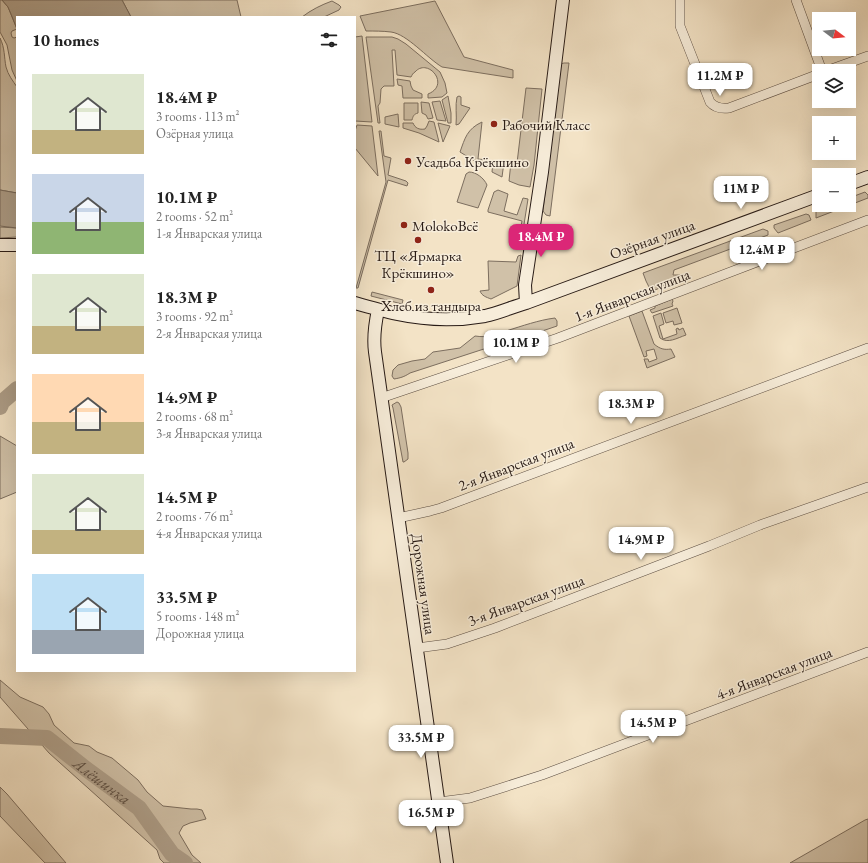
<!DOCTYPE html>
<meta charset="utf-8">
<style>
:root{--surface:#fff;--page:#f6f6f6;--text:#222;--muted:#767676;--accent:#db2777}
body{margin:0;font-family:"EB Garamond",serif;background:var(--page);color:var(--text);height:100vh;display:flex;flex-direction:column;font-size:15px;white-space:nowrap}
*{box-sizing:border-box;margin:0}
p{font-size:13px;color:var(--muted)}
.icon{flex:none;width:22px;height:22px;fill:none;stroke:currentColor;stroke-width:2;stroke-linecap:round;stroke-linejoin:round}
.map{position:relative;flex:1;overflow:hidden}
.panel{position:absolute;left:16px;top:16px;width:340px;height:656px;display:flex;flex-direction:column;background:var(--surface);border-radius:0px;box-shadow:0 4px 16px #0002}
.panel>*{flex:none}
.needle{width:26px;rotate:106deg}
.controls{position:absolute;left:812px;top:12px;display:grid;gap:8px}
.controls a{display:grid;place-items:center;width:44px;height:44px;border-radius:0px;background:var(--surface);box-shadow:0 4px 16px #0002;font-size:20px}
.price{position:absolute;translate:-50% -34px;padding:0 9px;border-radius:8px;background:#fff;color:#222;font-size:13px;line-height:26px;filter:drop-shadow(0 1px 2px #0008)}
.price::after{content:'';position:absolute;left:50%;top:24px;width:12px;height:9px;margin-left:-6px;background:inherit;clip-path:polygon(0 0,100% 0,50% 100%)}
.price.selected{background:var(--accent);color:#fff}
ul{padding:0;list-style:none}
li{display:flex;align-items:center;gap:12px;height:100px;padding:0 16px}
li span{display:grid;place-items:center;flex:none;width:112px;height:80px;border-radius:0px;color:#555}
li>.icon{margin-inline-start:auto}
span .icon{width:48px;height:48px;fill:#fffc;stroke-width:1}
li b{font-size:17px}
h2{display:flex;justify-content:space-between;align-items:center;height:48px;padding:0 16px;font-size:17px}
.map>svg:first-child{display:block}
.green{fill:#d0c1a8;stroke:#7c6e5f}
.water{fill:#ae9f8a;stroke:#786a5c}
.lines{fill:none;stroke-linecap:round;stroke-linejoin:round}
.river{stroke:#ae9f8a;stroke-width:16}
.street-casing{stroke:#5b4d42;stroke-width:10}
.secondary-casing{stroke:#281b16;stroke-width:14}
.street{stroke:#f7edda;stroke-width:9}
.secondary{stroke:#f7edda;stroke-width:12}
.poi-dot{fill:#8f2418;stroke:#f7edda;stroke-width:1.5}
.labels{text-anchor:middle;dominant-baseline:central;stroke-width:3;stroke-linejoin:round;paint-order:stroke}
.poi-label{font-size:15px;fill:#281b16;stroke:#f7edda;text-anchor:start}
.street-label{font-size:15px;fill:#281b16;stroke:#f7edda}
.water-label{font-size:16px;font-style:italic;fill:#5e5044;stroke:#f7edda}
</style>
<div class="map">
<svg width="868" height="863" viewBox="0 0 868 863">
<rect width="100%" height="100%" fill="#f3e3c6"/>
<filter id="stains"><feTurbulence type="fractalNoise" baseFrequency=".005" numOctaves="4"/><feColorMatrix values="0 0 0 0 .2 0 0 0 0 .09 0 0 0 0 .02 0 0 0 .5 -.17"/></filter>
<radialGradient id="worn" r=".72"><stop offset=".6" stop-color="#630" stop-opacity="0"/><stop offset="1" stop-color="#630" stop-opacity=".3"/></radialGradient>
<path class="green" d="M0,0h2l6,7 9,22 -5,2 -1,2 1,4 2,1 3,-1v44l-5,-11 -5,-25 -7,-13z
M122,0h115l4,17h-110z
M332,1l7,4 2,2 -2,3 -15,7h-22c9,-7 19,-12 30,-16z
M435,1l29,56 49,13v8l-71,-11c-15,-9 -35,-33 -51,-35 -8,-1 -17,-1 -25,-1l-6,-15z
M362,36l10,86 -17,-1v-84z
M366,37h26l6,2 8,5 34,28 5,11 2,10 -5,4 -14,1v-4c23,-9 0,-37 -13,-22 -2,1 -3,3 -4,5l-14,-2 -2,-25h-3l2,36h-10l-3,3 -1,14 -2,3 2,17h-2z
M0,38c5,10 4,19 6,29 2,8 7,14 11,20v106l-17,-3z
M564,63h5l-19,153 -4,-1 -3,-4 17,-147z
M397,79l13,2 1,5 2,4 9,4v4h-19l-1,-12 -4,-1z
M526,88l16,1 -8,76 -4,22 -11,-2 -10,-4 2,-19 6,1z
M448,96l3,17v10h-3l-6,-23z
M459,96l2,1v8l9,3 -11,16 -3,1c1,-9 -1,-20 1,-28z
M440,101l6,20 -9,-1 -5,-18z
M421,102l8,1 4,15 -5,1 -2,-4 -4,-2z
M404,103h14v10c-4,1 -5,3 -6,7h-8z
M398,114l1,13 -14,-3v-7z
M429,121l5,1 5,20 -20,-9 -16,-5v-5h10c2,5 6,7 12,6l2,-3z
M482,122l-4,37 9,1 -1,8 -26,-16c5,-14 7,-23 22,-30z
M438,123l12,3 -7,16z
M357,125l15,1 6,50 -23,-28v-17z
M379,131h2l3,25 7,2 -3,17 18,6 2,2 -1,3 -19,-6 -30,108h-2l30,-106z
M493,161l11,1 -2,15 -10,-5z
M469,172c7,0 15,6 18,13l-9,23 -21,-6 9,-28z
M498,190l10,4 -4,17 13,4 6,-17 5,1 -6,38 -3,-1 3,-15 -34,-9v-2l6,-18z
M865,192l3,3v3l-52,20v-7c11,-6 21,-6 33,-6v-7z
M806,214l3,1 2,5 -33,13 -4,-5v-3z
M0,227l17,1v9l-17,1z
M763,229l5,2v4l-94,35 -1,5h7l3,2 -30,14h-2l-5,-10 -3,-8z
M521,255l-4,31 -26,13c-5,-2 -9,-3 -11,-8l9,-1 -1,-29 28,1 2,-6z
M372,292l31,8 -1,4 -31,-8z
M672,299l1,2 -1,3 1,2 -21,7 -2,-3 5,-2v-2z
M677,308l5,15 -8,2 -1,-4 -7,2 -3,-10z
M642,311l12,33c6,5 10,6 17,5l4,8 -28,11 -3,-9h4l1,3 8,-3 -3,-10 -8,2 1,5 -3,1 -15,-41z
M661,313l3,11 -5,2 4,13 14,-5 -1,-5 2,-1 1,2 4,-2 3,7c-9,3 -18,9 -26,3l-7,-22z
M555,318l2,3v5l-44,15 -10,6 -5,1 -8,-1 -80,26c-6,4 -10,5 -16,6l-2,-3 1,-6 5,-5 14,-4 13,-2 8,-7 27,-4 15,-12c14,2 19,-1 31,-5 16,-5 33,-11 49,-13z
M397,402l2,1 2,4 7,46v6l-4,3h-1l-10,-54 -1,-3z
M0,436l17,10v46l-17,7z
M0,680l20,17 23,10 6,7 5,11 20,18 15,3 8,6 15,6 26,22 9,12 16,14 28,3h6l5,1 4,9 -16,4 -7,3 -4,7 13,22 9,8h-37l-4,-4 -3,-9 -108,-97 -49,-56z
M0,787l7,7 59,69h-21l-45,-47z
M868,819v44h-78l75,-43z"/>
<path class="water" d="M2,0h120l9,17h-114v12l-6,-15 -3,-7z
M0,190l17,3v35l-17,-2z"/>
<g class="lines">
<g class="river">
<path d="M0,407l2,-5 15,-13"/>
<path id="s1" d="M0,736l47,2 39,31 53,39 33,46 13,9"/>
</g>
<g class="street-casing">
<path id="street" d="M680,0v26l30,76c5,6 11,7 19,6l90,-34
M796,0l26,71
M826,71l42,-15
M381,398l177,-60 183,-70 127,-48
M398,518l32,-7 11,-3 427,-160
M417,648l30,-4 48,-16 214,-82 51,-21 108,-38
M439,802l31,-4 72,-23 326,-123"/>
</g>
<g class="secondary-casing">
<path id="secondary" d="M849,184l19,-7
M0,245h17
M355,303c14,4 28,8 42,11 28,6 59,7 88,2 14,-3 27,-9 41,-13l293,-108
M526,303l-1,-18 17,-113 21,-172
M378,310c-3,14 -5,27 -3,42l72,511"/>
</g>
<use href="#street" class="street"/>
<use href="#secondary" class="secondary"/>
</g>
<g class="poi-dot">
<circle cx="494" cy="124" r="4"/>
<circle cx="408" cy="161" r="4"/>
<circle cx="404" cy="225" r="4"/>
<circle cx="418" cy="240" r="4"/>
<circle cx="431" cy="290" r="4"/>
</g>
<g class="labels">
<g class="poi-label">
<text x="502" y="124">Рабочий Класс</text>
<text x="416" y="161">Усадьба Крёкшино</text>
<text x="412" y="225">MolokoВсё</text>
<text x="418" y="255" text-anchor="middle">ТЦ «Ярмарка<tspan x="418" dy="17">Крёкшино»</tspan></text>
<text x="431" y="305" text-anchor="middle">Хлеб из тандыра</text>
</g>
<g class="street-label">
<text transform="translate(652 239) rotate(-20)">Озёрная улица</text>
<text transform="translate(632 295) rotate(-21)">1-я Январская улица</text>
<text transform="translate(516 464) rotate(-21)">2-я Январская улица</text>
<text transform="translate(424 584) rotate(82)">Дорожная улица</text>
<text transform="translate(526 600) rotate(-20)">3-я Январская улица</text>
<text transform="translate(774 673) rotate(-21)">4-я Январская улица</text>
</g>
<g class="water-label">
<text stroke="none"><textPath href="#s1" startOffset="117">Алёшинка</textPath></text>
</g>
</g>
<rect width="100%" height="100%" filter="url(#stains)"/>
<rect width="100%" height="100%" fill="url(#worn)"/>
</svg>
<div class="controls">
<a><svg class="needle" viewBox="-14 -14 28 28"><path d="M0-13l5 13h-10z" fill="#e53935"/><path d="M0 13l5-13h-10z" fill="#767676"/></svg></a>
<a><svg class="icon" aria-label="layers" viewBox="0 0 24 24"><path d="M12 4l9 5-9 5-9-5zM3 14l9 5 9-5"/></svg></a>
<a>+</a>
<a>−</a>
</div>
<b class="price" style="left:720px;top:97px">11.2M ₽</b>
<b class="price" style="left:741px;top:210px">11M ₽</b>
<b class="price selected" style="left:541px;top:258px">18.4M ₽</b>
<b class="price" style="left:762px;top:271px">12.4M ₽</b>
<b class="price" style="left:516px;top:364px">10.1M ₽</b>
<b class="price" style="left:631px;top:425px">18.3M ₽</b>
<b class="price" style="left:641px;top:561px">14.9M ₽</b>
<b class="price" style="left:653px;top:744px">14.5M ₽</b>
<b class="price" style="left:421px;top:759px">33.5M ₽</b>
<b class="price" style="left:431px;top:834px">16.5M ₽</b>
<section class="panel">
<h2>10 homes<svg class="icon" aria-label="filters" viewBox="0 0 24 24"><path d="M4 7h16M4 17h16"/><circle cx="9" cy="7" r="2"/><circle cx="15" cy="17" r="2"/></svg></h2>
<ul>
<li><span style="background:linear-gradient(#dfe7d0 70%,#c2b280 0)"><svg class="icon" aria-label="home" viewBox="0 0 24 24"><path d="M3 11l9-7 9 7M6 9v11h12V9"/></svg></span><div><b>18.4M ₽</b><p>3 rooms · 113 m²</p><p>Озёрная улица</p></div></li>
<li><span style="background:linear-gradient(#c9d6e8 60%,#8fb573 0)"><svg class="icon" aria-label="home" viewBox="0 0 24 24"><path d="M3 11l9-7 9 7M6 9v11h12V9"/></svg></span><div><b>10.1M ₽</b><p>2 rooms · 52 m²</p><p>1-я Январская улица</p></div></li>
<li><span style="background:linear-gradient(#dfe7d0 65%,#c2b280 0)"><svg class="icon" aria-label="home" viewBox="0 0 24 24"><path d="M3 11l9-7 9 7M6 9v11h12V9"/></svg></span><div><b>18.3M ₽</b><p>3 rooms · 92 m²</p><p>2-я Январская улица</p></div></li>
<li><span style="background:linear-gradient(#ffd9b3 60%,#c2b280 0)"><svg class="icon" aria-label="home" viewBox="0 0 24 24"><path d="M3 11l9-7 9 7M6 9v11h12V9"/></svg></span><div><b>14.9M ₽</b><p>2 rooms · 68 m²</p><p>3-я Январская улица</p></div></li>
<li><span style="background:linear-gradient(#dfe7d0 70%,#c2b280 0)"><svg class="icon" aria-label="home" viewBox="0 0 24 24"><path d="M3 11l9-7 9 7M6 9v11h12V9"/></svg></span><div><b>14.5M ₽</b><p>2 rooms · 76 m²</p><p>4-я Январская улица</p></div></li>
<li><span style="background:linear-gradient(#bfe0f5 70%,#9aa5b1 0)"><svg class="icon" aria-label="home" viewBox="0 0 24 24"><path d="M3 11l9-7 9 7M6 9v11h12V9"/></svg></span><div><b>33.5M ₽</b><p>5 rooms · 148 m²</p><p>Дорожная улица</p></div></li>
</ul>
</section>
</div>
